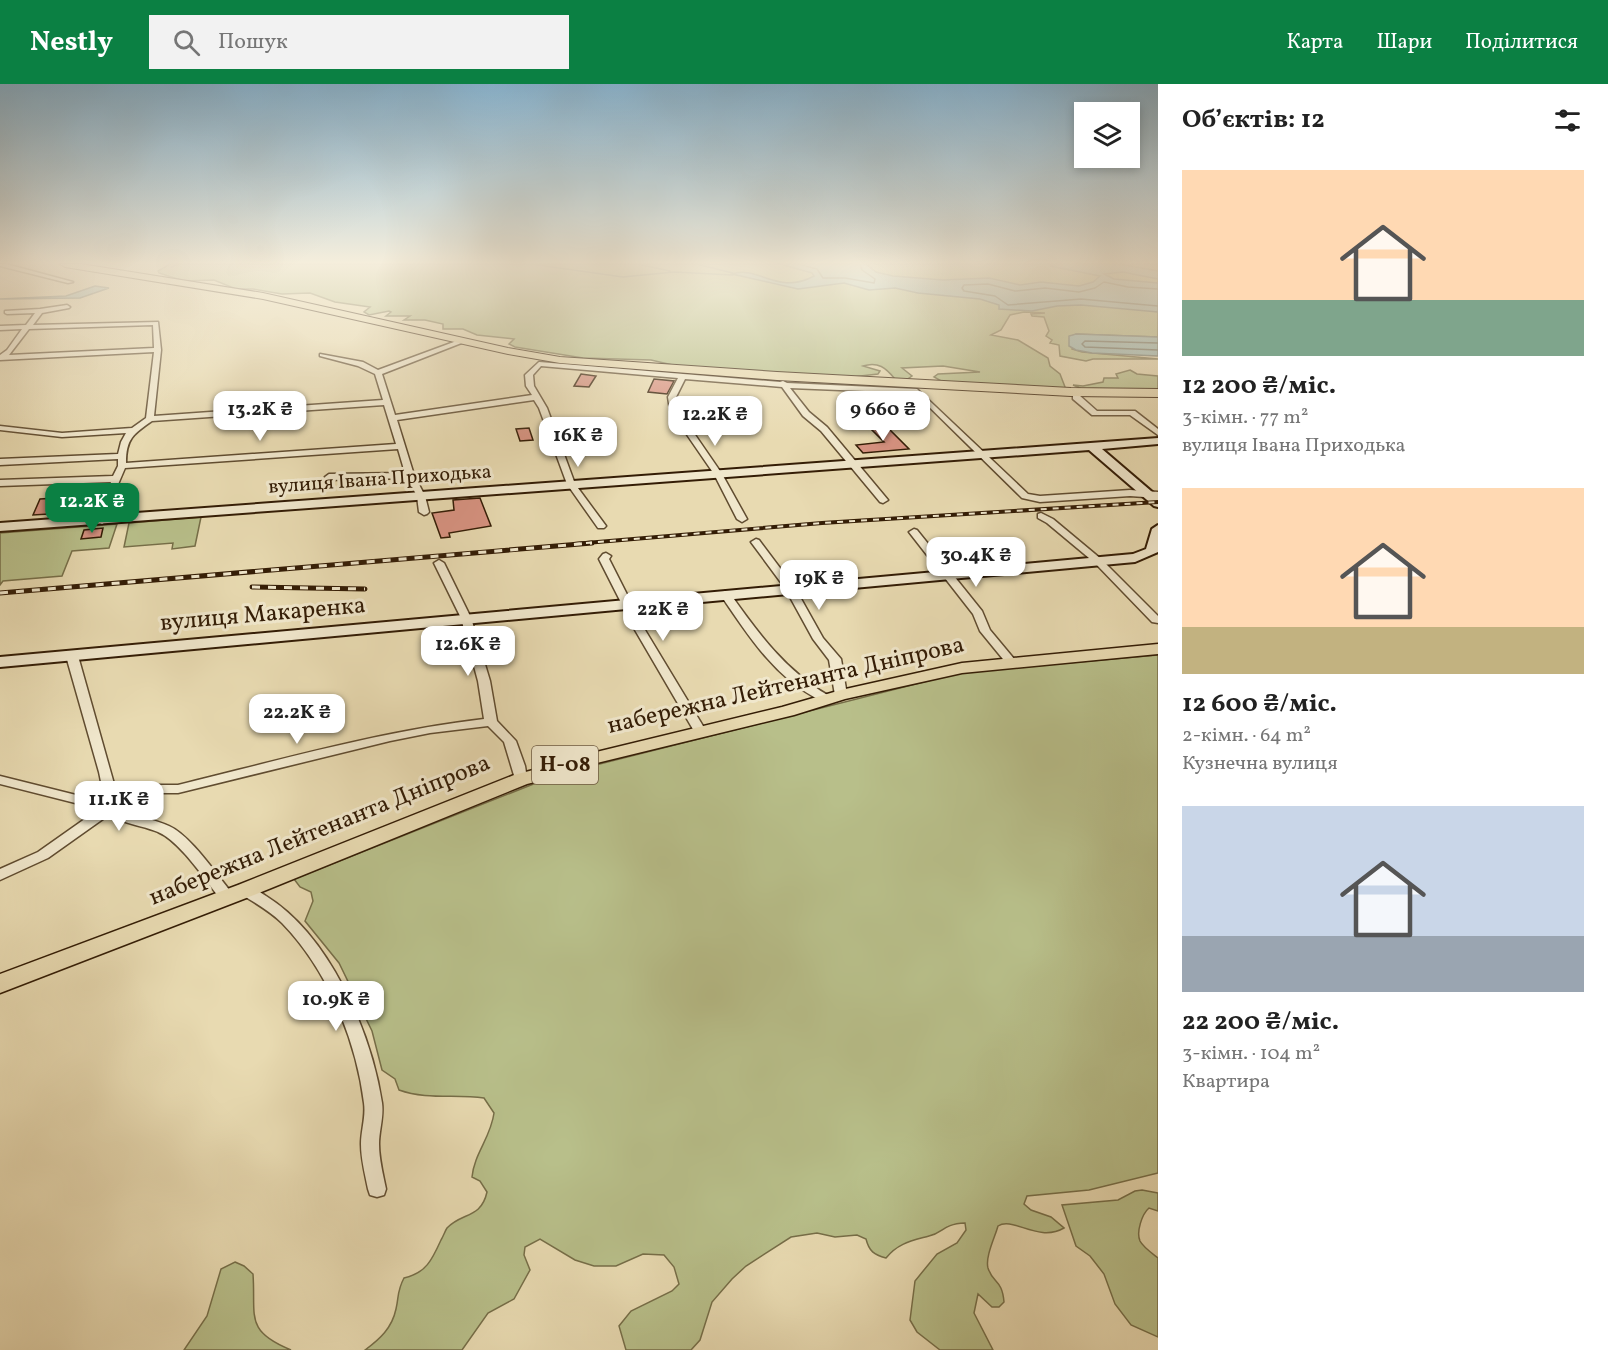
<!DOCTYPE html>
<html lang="uk">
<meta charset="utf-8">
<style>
:root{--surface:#fff;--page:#f2f2f2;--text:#222;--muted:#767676;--accent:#0b8043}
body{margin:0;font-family:Vollkorn,serif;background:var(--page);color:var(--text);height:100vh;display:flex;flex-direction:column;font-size:22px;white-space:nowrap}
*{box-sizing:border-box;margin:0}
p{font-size:20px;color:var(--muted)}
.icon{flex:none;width:33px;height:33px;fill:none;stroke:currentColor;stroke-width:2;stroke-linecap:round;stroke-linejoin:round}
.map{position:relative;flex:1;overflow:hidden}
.details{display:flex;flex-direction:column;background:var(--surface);width:450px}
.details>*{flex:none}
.tools{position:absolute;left:1074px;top:18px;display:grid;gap:12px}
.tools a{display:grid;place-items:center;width:66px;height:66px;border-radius:0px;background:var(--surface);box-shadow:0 3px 9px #0003;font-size:30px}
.price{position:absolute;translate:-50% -51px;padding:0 14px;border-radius:12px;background:#fff;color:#222;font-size:20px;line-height:39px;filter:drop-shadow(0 2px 3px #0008)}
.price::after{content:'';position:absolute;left:50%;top:36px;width:18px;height:14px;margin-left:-9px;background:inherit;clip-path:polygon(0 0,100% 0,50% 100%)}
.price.current{background:var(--accent);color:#fff}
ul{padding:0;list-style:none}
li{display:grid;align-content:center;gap:12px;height:318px;padding:0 24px}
li span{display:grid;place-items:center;height:186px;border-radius:0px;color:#555}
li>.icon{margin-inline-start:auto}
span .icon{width:108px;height:108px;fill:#fffc;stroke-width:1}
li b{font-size:26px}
h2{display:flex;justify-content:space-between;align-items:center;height:72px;padding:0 24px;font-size:26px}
header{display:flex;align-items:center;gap:36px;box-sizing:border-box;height:84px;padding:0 30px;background:var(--accent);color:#fff}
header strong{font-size:28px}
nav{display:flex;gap:33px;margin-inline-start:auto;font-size:21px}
.search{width:420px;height:54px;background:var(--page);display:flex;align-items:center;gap:15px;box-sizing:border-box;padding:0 21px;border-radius:0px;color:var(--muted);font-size:22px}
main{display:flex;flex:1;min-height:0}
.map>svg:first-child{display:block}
.green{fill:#b8bf8a;stroke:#766e48;stroke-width:1.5}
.water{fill:#99b9b5;stroke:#707a6f;stroke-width:1.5}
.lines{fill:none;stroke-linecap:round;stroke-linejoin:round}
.shore{stroke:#666a5d;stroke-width:1.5}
.stream{stroke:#707a6f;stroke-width:1.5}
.building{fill:#d89382;stroke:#331c05;stroke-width:1.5}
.minor-casing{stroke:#604c30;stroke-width:3}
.secondary-casing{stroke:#331c05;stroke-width:4}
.primary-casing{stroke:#331c05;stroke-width:3}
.trunk-casing{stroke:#331c05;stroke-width:2}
.minor{fill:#f0e7cc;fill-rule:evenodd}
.secondary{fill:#f0e7cc;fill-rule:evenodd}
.primary{fill:#e8dab1;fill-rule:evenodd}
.trunk{fill:#e8dab1;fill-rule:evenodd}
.rail-far1-casing{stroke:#331c05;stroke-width:4}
.rail-casing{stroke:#331c05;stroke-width:5}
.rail-far1{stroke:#f0e7cc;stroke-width:2;stroke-dasharray:6;stroke-linecap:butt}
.rail{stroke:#f0e7cc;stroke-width:3;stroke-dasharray:8;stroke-linecap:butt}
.labels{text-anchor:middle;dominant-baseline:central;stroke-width:6;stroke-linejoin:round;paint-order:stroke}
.far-street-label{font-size:20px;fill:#331c05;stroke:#f0e7cc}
.shield{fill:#f0e7cc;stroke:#6c5941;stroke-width:1.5}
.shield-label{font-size:22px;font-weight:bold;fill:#331c05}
.street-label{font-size:24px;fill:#331c05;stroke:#f0e7cc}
</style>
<header>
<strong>Nestly</strong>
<div class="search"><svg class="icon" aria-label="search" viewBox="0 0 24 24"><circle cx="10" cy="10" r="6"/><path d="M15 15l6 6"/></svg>Пошук</div>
<nav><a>Карта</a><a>Шари</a><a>Поділитися</a></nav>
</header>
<main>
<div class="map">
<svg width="1158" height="1266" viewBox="0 0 1158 1266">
<rect width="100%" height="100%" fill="#e8dab1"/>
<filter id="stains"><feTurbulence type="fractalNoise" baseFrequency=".00333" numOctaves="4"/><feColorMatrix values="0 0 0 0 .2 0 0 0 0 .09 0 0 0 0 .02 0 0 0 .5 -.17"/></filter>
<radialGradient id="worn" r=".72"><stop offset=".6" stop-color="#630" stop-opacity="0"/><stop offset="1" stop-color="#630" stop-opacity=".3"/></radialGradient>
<path class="green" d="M170,180h988v73l-82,-3 -4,15 10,3 76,7h-65l-7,2 -26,-5 -1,-11 -9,-2 2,-3 -6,-4 3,-5 -5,-14 -12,-1 -1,-2 14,-1 -21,-1 -14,3 -9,15 -10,5 27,5 30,18 2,8 10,8 5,13 -3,2 -119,-7 -9,-5 4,-3 42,-2 -37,-6 -41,2 10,8 -6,4 -11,-1c-9,-11 -17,-18 -32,-13l17,5 -2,3 -35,4 -166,-12 -26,-6 -68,-2 -68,-11 -6,-3 5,-5 -37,-4 -14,-6h-20v-5l-18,-4h-21l6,-4h-24l5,-4 -2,-1 -20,4 -5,-3 6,-5 -35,-5 -25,-9 -28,1 -29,-5h-17l-22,-9 -30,1 -25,-8 -1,-2z
M1130,286l7,4 21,2v15l-76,-2 -9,-4 10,1 20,-4 1,-4h14l-2,-4z
M201,433l-6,29 -23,3 1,-6 -49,4 5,-24z
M117,440l-8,24 -37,3 -10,25 -59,5 -3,4v-52z
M1158,571v518l-69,17 -62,6 -3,8 7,6 20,7 13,11c-26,15 -51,-12 -66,-2 -3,11 -13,31 -10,42 5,16 14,11 16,34l-5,5h-7l-14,-13 -4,19 19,37h-53l-23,-18 -7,-12 5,-39 22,-27 20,-11 9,-13 -1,-7c-23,1 -21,10 -36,13 -18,5 -31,7 -43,22 -12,-3 -17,-7 -20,-19l-9,-4 -22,2 -18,-4 -26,4 -45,29 -14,13 -20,23 -12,38 -9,10h-65l-7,-24 12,-15 41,-20 7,-7 -5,-17 -10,-12 -21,-1 -27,12h-22l-19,-6 -35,-21 -15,8 -1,8 6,15 -16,29 -26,14 -26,37h-97c15,-11 27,-22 31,-41 3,-13 1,-18 8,-31 22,-5 28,-18 37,-38 2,-3 4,-9 6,-12 15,-16 34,-9 40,-36l-7,-11 -8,-4c2,-23 19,-40 22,-64l-10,-15c-29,-4 -57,2 -85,-8l-4,-11 -13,-9 -10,-39 -33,-68 -34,-42 8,-20 -2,-9 -11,-5 -6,-8 247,-98 35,-11 387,-98z
M1142,1106l16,3v18l-9,-3c-7,6 -13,24 -9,33 3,6 13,13 18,17v79l-27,-12 -16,-21 -11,-30 -14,-18 -14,-10 -14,-41 56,-5 17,-9z
M235,1178l9,4 9,8c3,42 -9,57 38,76h-107l23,-34 14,-47z"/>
<path class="water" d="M780,180h86l10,8 17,4 50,4 46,-2 31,7 21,-3 38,4 14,-4 7,-6 -50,-10 10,-2h59l39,7v8l-35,-7 -19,2 10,5 44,4v29l-77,-7 -24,1 -25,5 -33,-2v-4l-19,-6 -62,-6 -23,-5 -26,2 -25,-7 -46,6 -66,-15c26,-9 46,22 82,2l-2,-3z
M95,202l14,2 -29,10 -80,1 66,-3z
M1076,250l82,3v19l-66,-3 -16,-3 -7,-4v-10z"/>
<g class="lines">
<path class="shore" d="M798,180l19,5 6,9h22l29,5 1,-4 -13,-9 -2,-6
M1158,205l-30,-2 -24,-5 -9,6 -16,4 -34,-4 -30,3 -27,-7 -24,1 -2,3 2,3 31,5 13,9 73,-6 77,7
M1158,259l-73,-2 -3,3 3,3 73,3"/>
<path class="stream" d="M531,180l92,13 51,-5 59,3
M637,180l33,7
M696,180l37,9
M171,183l8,-3"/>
</g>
<path class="building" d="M581,290l15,2 -7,11 -15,-1z
M654,295l20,2 -7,13 -19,-2z
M882,342l6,2 21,21 -46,4 -7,-8 28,-3 -15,-15z
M529,344l4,12 -13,1 -4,-12z
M72,413l-7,16 -32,2 7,-16z
M480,414l11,28 -42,7 1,4 -9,1 -9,-25 22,-3 -1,-10z
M103,444l-2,9 -20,2 3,-9z"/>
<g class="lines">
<g class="minor-casing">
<path id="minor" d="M0,180h6l67,18 -5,1 -68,-17z
M67,221l3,2 -1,1 -27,5 -9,12 125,-3 3,28 -7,66 229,-16 -8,-26 -17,-8 -38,-10v-2l43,8 15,8 84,-31 2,1v2l-82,32 13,41 137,-20 -6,-9 -1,-11 14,-13 241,20 3,-1 4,2 130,6 111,105 12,2 90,-6 28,2v6l-28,-2 -90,6 -18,-4 -107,-105 -125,-5 19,24 18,15 61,73 -5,3 -3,-1 -59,-71 -18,-15 -21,-29 -97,-8 -9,18 2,13 44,64 25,45 -5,3 -5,-3 -23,-45 -44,-64 -2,-13 10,-19 -137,-12 -8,9 1,11 13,22 28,76 31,42 -2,2h-6l-31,-44 -28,-76 -5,-8 -137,20 17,55 11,21 4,16 -2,2 -3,1 -5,-3 -2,-16 -10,-18 -78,2 -4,-3 4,-3 76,-1 -7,-24 -273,19 -12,28 -6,25 -5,3 -5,-3 14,-39 -111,4v-6l113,-4 5,-10v-7l-118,6v-6l118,-5 3,-12 5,-9 -64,4 -62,-7v-4l62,7 70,-5 14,-10 8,-66 -154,8v-5l7,-5 15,-21 -22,1v-4l26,-1 9,-12 -28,1 -2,-1v-2l35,-2zM153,241l1,23 -145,7 20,-26zM384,321l12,39 -270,19c0,-24 7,-29 26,-42z
M1073,311h6l18,16h38l23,18v6l-28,-20h-38l-19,-16z
M1041,429l12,6 48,40 57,57v7l-6,-1 -57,-59 -48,-40 -9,-5v-4z
M914,445l3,1 65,81 8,19 25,30 2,2 -2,2h-8l-27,-33 -7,-17 -64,-82z
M756,455l3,1 36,48 28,50 18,21 6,36 -2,2h-8l-2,-2 -6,-35 -16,-21 -28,-51 -34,-46z
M606,469l5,3 -2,3 36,71 61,101 -2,3 -4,1 -6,-4 -59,-101 -36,-71 4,-5z
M439,476l5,3 27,55 19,63 7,40 19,20 9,25 2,13 -1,3h-10l-12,-40 -16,-16 -58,7 -40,8 -212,52h-35l-26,6v7c16,11 34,12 52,20 21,9 47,48 63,67l2,4 -2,4 -5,1 -5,-1c-16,-20 -42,-60 -64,-69 -16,-7 -33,-7 -48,-18l-62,44 -48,22v-11l38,-17 61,-43 -99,-25v-8l104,26v-6l-5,-24 -33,-116 2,-2h8l2,2 38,135 27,-6h35c102,-25 203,-54 306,-66l-6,-38 -17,-63 -27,-55z
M725,507l4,1c29,41 57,80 102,105l2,2 -2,2c-7,2 -11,-1 -17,-4 -42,-23 -68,-65 -94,-103z
M246,801c7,2 14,7 20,11 63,39 105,135 116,207 2,14 -3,27 -3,41 0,15 4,30 7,45l-2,6 -7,2 -7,-2 -2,-6c-3,-15 -7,-30 -7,-45 0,-14 5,-27 3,-41 -8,-64 -37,-134 -82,-180 -12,-12 -27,-20 -41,-29l-2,-4 2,-4z"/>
</g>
<g class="secondary-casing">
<path id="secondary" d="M1158,354v6l-56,5 56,48v10l-4,-1 -65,-56 -1089,81v-8z
M1158,441v27l-23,10 -1135,105v-10l1133,-103 13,-5 6,-20z"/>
</g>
<g class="primary-casing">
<path id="primary" d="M1158,560v10l-196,19 -117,26 -51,16 -230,56 -14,7 -23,6 -273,111 -254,98v-19l238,-89 276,-110 23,-6 14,-6 231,-56 59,-17 121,-27z"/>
</g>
<g class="trunk-casing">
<path id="trunk" d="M60,180h21l182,29 245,55 52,9 217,15 294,16 87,1v8l-87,-1 -294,-16 -217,-17 -52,-9 -245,-55 -198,-32z"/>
</g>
<use href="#minor" class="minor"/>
<use href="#secondary" class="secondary"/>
<use href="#primary" class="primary"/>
<use href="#trunk" class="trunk"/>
<g class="rail-far1-casing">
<path id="rail-far1" d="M574,460l248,-21 336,-21"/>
</g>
<g class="rail-casing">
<path id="rail" d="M252,503l113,2
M0,509l592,-50"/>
</g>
<use href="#rail-far1" class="rail-far1"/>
<use href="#rail" class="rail"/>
</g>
<linearGradient id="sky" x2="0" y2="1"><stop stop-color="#88b6d4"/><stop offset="0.5" stop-color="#f5eedc"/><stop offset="1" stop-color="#f5eedc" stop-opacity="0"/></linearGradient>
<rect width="1158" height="357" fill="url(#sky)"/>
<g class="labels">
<g class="far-street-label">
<text transform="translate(380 396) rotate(-4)">вулиця Івана Приходька</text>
</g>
<rect class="shield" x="532" y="662" width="66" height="38" rx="4.5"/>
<g class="shield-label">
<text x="565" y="681">Н-08</text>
</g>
<g class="street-label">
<text transform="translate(263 531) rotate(-5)">вулиця Макаренка</text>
<text transform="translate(786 602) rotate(-13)">набережна Лейтенанта Дніпрова</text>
<text transform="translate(320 747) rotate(-22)">набережна Лейтенанта Дніпрова</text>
</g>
</g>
<rect width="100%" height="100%" filter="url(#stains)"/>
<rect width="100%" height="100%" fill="url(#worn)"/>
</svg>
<div class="tools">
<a><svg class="icon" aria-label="layers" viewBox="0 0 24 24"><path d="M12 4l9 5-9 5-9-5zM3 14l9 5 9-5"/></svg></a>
</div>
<b class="price" style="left:260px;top:358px">13.2K ₴</b>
<b class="price" style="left:883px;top:358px">9 660 ₴</b>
<b class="price" style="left:715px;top:363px">12.2K ₴</b>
<b class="price" style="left:578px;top:384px">16K ₴</b>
<b class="price current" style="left:92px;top:450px">12.2K ₴</b>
<b class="price" style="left:976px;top:504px">30.4K ₴</b>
<b class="price" style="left:819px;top:527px">19K ₴</b>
<b class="price" style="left:663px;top:558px">22K ₴</b>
<b class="price" style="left:468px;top:593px">12.6K ₴</b>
<b class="price" style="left:297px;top:661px">22.2K ₴</b>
<b class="price" style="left:119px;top:748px">11.1K ₴</b>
<b class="price" style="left:336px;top:948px">10.9K ₴</b>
</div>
<section class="details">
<h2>Об’єктів: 12<svg class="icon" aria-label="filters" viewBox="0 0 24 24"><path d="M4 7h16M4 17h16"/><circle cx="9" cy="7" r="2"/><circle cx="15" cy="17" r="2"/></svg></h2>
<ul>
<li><span style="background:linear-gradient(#ffd9b3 70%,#7fa58c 0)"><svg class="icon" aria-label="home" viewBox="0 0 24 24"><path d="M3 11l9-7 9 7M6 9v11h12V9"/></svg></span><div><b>12 200 ₴/міс.</b><p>3-кімн. · 77 m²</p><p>вулиця Івана Приходька</p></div></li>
<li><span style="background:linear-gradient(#ffd9b3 75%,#c2b280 0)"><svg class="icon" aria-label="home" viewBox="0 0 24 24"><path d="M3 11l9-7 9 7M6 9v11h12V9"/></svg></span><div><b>12 600 ₴/міс.</b><p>2-кімн. · 64 m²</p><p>Кузнечна вулиця</p></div></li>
<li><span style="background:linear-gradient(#c9d6e8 70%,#9aa5b1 0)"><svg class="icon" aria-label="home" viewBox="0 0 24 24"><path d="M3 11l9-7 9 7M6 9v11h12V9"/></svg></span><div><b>22 200 ₴/міс.</b><p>3-кімн. · 104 m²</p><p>Квартира</p></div></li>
</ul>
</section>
</main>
